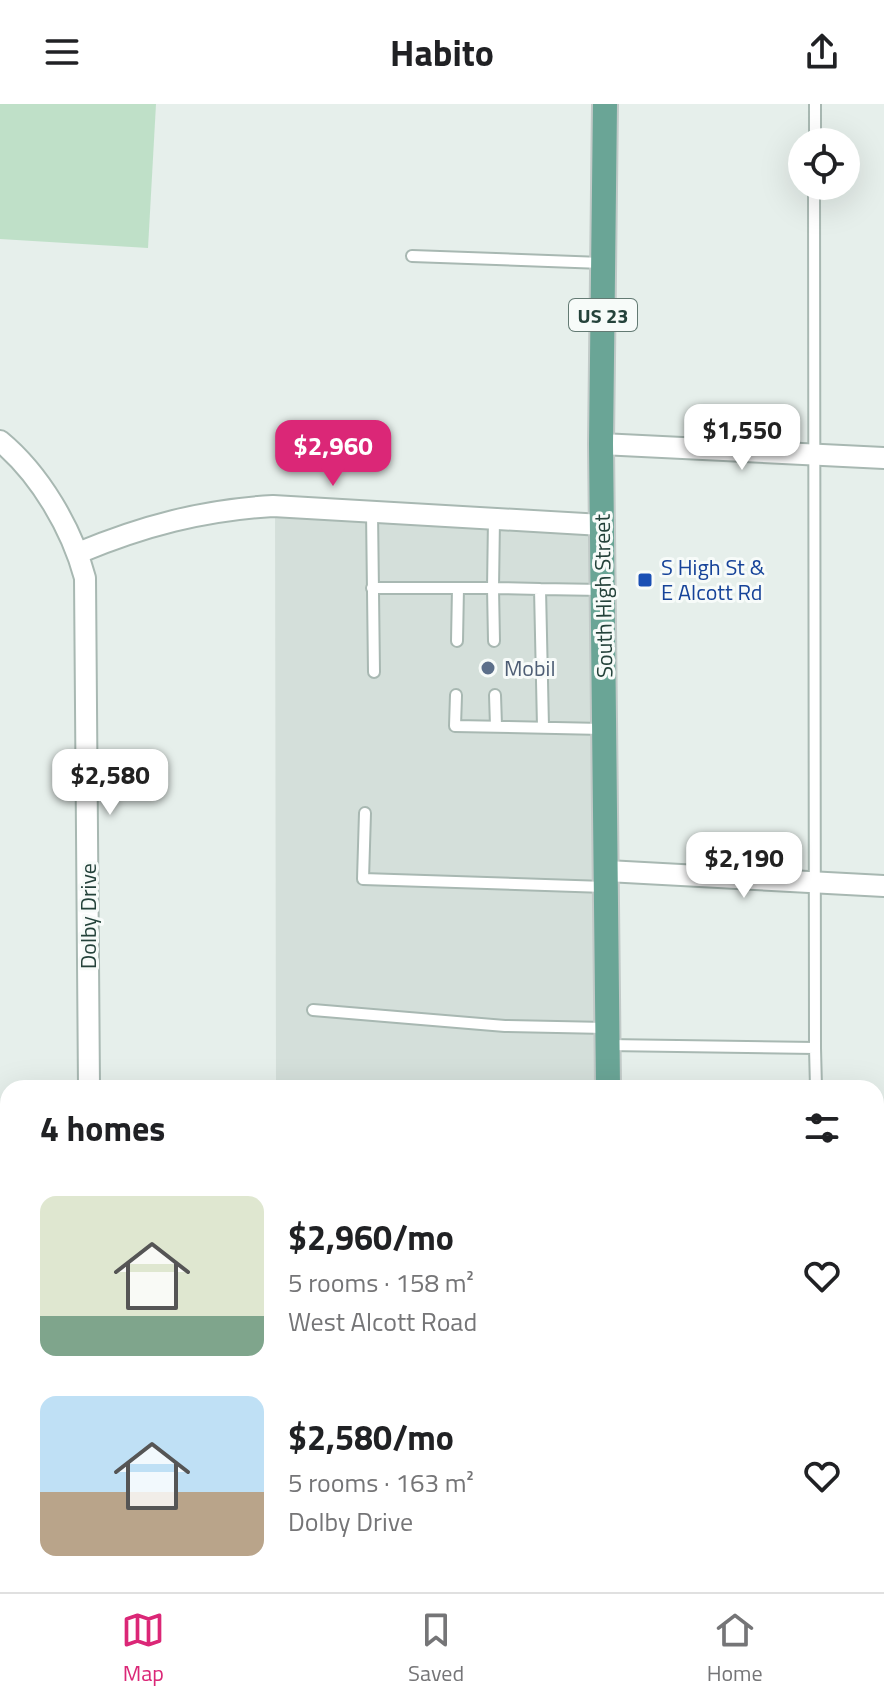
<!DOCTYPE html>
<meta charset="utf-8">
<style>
:root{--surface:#fff;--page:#f6f6f6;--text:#202124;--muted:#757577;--line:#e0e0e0;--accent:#db2777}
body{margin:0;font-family:"Titillium Web",sans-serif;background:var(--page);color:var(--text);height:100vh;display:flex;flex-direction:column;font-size:30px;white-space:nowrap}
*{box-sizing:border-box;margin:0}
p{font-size:26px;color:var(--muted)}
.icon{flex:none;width:44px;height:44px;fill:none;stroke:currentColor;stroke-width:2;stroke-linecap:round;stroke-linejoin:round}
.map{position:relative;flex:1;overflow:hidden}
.sheet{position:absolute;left:0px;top:976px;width:884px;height:512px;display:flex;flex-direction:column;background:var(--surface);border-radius:24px 24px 0 0;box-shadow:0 8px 32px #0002}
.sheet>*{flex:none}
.tools{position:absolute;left:788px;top:24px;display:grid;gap:16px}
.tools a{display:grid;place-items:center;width:72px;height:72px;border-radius:50%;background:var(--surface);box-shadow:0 8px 32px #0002;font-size:40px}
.price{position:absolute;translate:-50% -68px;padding:0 18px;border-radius:16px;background:#fff;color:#222;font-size:26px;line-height:52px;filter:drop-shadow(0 2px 4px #0008)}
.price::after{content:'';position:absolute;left:50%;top:48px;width:24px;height:18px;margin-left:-12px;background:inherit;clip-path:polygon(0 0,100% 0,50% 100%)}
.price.current{background:var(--accent);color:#fff}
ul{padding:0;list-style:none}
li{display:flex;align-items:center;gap:24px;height:200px;padding:0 40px}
li span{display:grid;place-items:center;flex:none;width:224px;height:160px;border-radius:16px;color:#555}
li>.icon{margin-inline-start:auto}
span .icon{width:96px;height:96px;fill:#fffc;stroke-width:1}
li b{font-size:34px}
h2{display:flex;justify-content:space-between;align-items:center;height:96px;padding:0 40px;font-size:34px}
header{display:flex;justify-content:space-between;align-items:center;height:104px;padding:0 40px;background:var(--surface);font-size:36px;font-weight:700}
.dock{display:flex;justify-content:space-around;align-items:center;height:112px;border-top:2px solid var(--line);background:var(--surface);font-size:22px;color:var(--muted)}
.dock a{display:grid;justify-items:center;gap:4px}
.dock .current{color:var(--accent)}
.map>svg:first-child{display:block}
.built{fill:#d4dfda}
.green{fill:#bfe0c8}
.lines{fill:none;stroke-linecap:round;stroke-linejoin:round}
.lane-casing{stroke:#a8b8b2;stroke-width:14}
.street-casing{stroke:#a8b8b2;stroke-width:24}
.primary-casing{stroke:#c2cac8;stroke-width:28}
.lane{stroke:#fff;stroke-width:10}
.street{stroke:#fff;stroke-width:20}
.primary{stroke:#6aa596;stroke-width:24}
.transit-dot{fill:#1a4fb4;stroke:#f7fbf9;stroke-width:3}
.service-dot{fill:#5c6f8a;stroke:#f7fbf9;stroke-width:3}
.labels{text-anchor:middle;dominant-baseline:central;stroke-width:6;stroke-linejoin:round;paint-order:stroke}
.shield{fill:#f7fbf9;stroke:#637a73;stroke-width:2}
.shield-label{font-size:20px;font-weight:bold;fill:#24423a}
.transit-label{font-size:22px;fill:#164399;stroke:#f7fbf9;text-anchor:start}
.street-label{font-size:22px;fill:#24423a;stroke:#f7fbf9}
.service-label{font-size:22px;fill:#4e5e75;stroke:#f7fbf9;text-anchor:start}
</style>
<header><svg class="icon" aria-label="menu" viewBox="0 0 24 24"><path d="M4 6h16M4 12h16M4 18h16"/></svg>Habito<svg class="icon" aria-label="share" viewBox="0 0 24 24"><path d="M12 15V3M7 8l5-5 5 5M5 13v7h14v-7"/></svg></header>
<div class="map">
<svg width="884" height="1488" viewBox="0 0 884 1488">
<rect width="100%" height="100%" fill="#e6efeb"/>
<path class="built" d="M275,395l341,20 2,569h-342z
M277,1480h340v8h-340z"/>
<path class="green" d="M0,0h156l-8,144 -148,-9z"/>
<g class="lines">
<g class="lane-casing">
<path id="lane" d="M815,38v-38
M412,152l190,7
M372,408l2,160
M494,415l-1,69 47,1
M372,484h121l1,53
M457,537l1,-53
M456,591l-1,31 148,3
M495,591l1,31
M543,623l-3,-138 63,1
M365,709l-2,66 242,8
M313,906l192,16 101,2
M608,941l207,3 -1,-862
M815,944l1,40
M518,1480l1,8
M823,1480v8
M369,1488v-8"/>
</g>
<g class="street-casing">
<path id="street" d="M0,337c40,33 72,88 85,137l4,510
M601,340l283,14
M78,449c65,-27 125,-43 195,-47l329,19
M607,767l277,15
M876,1209l8,1
M91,1480v8"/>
</g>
<g class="primary-casing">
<path id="primary" d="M605,0l-4,340 7,644
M608,1488v-8"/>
</g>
<use href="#lane" class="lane"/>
<use href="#street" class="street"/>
<use href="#primary" class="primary"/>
</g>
<rect class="transit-dot" x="637" y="468" width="16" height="16" rx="4"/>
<circle class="service-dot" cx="488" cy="564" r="8"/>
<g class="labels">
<rect class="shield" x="569" y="195" width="68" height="32" rx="6"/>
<g class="shield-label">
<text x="603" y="211">US 23</text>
</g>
<g class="transit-label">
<text x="661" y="463">S High St &amp;<tspan x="661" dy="25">E Alcott Rd</tspan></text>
</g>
<g class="street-label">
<text transform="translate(603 492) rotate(-91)">South High Street</text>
<text transform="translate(88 812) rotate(-90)">Dolby Drive</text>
</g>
<g class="service-label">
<text x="504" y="564">Mobil</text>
</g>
</g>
</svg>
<div class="tools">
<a><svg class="icon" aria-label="locate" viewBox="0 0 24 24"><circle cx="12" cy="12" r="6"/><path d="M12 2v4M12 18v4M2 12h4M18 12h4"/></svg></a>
</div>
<b class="price" style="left:742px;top:368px">$1,550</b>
<b class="price current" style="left:333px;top:384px">$2,960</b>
<b class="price" style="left:110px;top:713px">$2,580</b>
<b class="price" style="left:744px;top:796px">$2,190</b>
<section class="sheet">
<h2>4 homes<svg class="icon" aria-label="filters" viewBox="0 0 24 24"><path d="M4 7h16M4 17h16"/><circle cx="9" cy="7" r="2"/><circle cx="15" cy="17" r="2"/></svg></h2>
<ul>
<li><span style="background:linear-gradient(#dfe7d0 75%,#7fa58c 0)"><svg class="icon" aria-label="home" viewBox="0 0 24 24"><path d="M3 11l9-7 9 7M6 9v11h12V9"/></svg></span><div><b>$2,960/mo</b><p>5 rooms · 158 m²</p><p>West Alcott Road</p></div><svg class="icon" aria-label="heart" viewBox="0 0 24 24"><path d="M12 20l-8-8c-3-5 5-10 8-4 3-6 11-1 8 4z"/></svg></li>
<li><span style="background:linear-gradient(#bfe0f5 60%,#b9a48a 0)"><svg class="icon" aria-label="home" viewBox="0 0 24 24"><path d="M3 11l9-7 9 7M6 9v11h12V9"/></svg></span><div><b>$2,580/mo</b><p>5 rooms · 163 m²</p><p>Dolby Drive</p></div><svg class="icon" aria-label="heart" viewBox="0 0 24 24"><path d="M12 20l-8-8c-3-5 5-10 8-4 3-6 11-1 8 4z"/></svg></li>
</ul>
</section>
</div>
<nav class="dock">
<a class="current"><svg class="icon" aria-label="map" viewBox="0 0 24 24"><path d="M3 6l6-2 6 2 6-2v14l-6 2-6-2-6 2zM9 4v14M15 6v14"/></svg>Map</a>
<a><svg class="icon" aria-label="saved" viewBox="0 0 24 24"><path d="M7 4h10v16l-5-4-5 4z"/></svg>Saved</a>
<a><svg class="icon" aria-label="home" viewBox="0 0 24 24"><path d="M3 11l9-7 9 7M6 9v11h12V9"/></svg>Home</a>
</nav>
